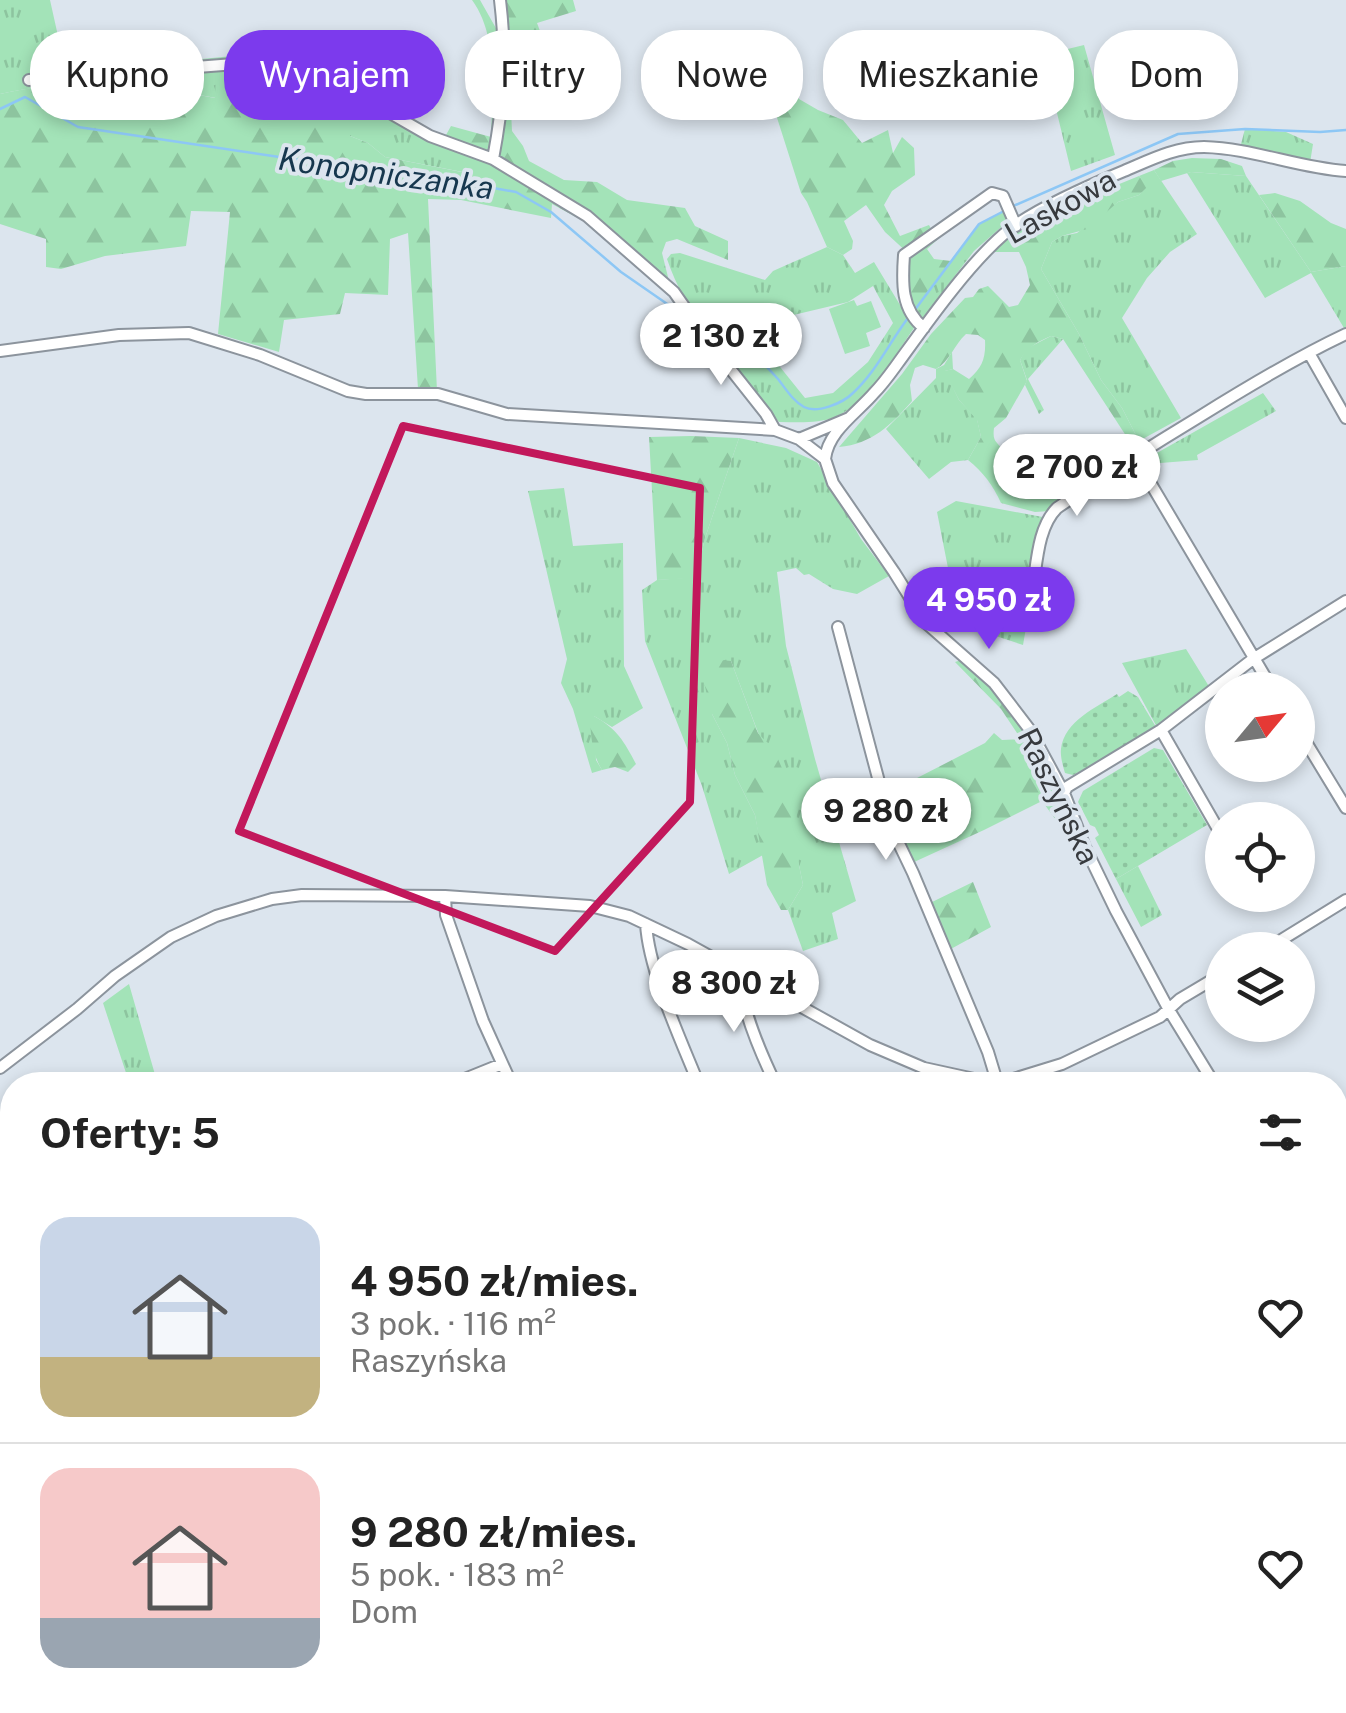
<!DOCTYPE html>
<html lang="pl">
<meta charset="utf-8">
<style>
:root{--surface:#fff;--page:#f2f2f2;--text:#222;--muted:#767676;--line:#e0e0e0;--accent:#7c3aed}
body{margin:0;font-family:"Public Sans",sans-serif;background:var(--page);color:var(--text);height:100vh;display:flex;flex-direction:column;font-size:38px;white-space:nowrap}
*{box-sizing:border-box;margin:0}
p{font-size:32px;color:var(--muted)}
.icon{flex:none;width:55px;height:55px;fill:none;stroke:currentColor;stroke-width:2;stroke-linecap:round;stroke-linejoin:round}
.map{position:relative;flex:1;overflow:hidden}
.drawer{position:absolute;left:0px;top:1072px;width:1348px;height:642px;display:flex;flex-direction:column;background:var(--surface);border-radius:40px 40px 0 0;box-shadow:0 5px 15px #0003}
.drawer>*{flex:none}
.hud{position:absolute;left:30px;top:30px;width:1288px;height:90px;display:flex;gap:20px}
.needle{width:65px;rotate:61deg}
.fabs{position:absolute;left:1205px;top:672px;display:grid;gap:20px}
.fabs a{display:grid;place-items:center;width:110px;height:110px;border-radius:50%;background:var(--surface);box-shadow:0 5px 15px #0003;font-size:50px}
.price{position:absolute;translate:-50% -85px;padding:0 22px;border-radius:35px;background:#fff;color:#222;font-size:32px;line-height:65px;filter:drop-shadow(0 2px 5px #0008)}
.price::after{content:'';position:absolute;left:50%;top:60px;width:30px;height:22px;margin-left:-15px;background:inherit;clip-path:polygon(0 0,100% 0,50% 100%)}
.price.active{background:var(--accent);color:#fff}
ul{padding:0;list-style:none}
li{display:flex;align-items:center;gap:30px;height:250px;padding:0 40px}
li+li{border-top:2px solid var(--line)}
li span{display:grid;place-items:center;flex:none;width:280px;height:200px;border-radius:30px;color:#555}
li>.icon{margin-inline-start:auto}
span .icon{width:120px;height:120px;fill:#fffc;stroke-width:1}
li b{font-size:42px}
h2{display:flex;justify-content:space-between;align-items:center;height:120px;padding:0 40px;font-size:42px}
.pill{padding:0 35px;border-radius:40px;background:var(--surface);box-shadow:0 5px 15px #0003;font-size:35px;line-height:90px}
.pill.active{background:var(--accent);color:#fff}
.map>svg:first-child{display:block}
.grass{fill:url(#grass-tufts);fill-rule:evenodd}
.forest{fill:url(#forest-firs)}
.garden{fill:url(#garden-dots)}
.pitch{fill:#a3e3b8}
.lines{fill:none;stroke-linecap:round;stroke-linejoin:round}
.stream{stroke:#8dc7f5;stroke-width:2.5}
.minor-casing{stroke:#8c949d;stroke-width:14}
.major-casing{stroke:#8c949d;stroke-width:16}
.minor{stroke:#fff;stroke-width:10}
.major{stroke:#fff;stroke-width:12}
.marked{fill:none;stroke:#c2185b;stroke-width:8;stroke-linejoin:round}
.labels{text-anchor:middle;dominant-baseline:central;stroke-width:8;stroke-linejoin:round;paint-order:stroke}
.street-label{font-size:30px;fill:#373a3e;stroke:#dce5ee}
.water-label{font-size:32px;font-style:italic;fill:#16374e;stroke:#dce5ee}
</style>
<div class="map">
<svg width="1346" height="1713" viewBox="0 0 1346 1713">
<defs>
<pattern id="grass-tufts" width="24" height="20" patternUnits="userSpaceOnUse" patternTransform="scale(2.5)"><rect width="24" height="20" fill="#a3e3b8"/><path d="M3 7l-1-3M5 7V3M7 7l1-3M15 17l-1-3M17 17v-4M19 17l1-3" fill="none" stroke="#8dc49f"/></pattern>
<pattern id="forest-firs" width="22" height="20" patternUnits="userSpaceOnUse" patternTransform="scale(2.5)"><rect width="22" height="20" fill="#a3e3b8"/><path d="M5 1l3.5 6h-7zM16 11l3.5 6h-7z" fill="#8dc49f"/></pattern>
<pattern id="garden-dots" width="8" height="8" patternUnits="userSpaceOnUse" patternTransform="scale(2.5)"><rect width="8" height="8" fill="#a3e3b8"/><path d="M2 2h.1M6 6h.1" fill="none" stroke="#8dc49f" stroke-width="1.8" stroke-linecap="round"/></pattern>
</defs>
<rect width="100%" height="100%" fill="#dce5ee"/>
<path class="grass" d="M0,0h50l16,72 187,-18 91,28 83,49 19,4 27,39 -88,-17 -17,-14 -18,-7 -1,-38 -62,-19 -4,40h-25l-1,-47 -41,26c-69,-14 -148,-20 -216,-4z
M1084,45l31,110 -44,16 -28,-116z
M1245,129l41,3 27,12 -3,19 -70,-15z
M1154,170l43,64 -27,18 -23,26 -25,40 59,100 -42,23 -17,-33 -21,-28 -22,-46 -38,-65 11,-27 10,-6 15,-3 41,-31 21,-7 8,-9 -8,-10z
M1191,172l55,4 65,96 35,-6v61l-2,1 -33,-55 -46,25 -78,-125z
M1004,211l3,11 -33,29 -53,69 -8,-8 66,-88z
M827,247l16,8 12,18 19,-11 40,66c-19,27 -47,77 -79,89 -17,7 -38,5 -56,5 -42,-50 -91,-101 -112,-163l4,-5 9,-1 85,27 8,-9zM873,286l20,37 -25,39 -35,31 -28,5 -58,-72 101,-24z
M1051,336l12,3 -35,40 16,31 -5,4 -14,-29 2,-5 -7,-20 6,-11z
M952,352l1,17 -8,2 14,29 18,19 4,18 -13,23 -17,2 -22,17 -43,-50 50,-51v-9l8,-4z
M1263,393l13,18 -79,44 1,5 -50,4v-6z
M739,438l47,10 31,14 44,77 28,37 -32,18 -24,-5 -24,-15 -5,1 -8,-7 -19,4 9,74 29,113 41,142 -24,12 6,26 -35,12 -15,-41 15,-25 -4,-20 -40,-130 -28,-74 -19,53 15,29 8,32 20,40 8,40 -34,19 -27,-88 -57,-145 -3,-51 15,-10 39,-3 9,-39z
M564,488l9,58 50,-3 1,123 19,42 -31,19 -18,-11 2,44 6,10 -10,3 -19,-64 -12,-26 6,-24 -39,-168z
M956,501l92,17 -7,24 -18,103 -64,-21 -22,-112z
M1186,649l24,39 -52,41 -36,-66z
M1138,866l24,49 -21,12 -25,-48z
M129,984l29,101h-28l-27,-82z
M414,1702h149l5,11h-157l-2,-6z
M720,1703h112l15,10h-124z"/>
<path class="forest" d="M472,0h8l17,30 -3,-30h79l3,11 -39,12 3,8 -14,32 -17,8 3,60 11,15 6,15 35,19 33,2 30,18 58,8 10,18 33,15v19l-51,-21 -11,3 -4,11 7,28 -73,-64h-20l-24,-13 -1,14 -90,-18 -33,-1 9,192 -19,-2 -10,-156 -18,6 -2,56 -43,-2 -5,21 -56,6 -5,32 -61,-18 12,-122 -39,-1 -5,35 -81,10 -44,13 -15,-2v-28l-46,-15v-130c66,-16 148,-10 215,4l1,-28 42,2v47h25l4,-40 63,19v38l18,7 17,14 87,17 -26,-39 5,-9 40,11c1,-44 8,-100 -19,-137z
M786,71l13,28 19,11 25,10 19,23 26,-13 5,23 9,-16 12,11 1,27 -23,16 -8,14 16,31 29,-11 8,15 -10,9 7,10 17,2 -38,51 -4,-10 1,-47 -25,-23 -19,-27 -22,16 9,20 -1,8 -9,6 -16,-8 -20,-45 -6,-9 -37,-116z
M1192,158l29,1 21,7 4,10 -55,-4 -30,9 -7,-11 19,-9z
M1139,176l9,10 -9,9 -21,7 -31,27 -25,7 -10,6 -11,27 38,65 22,46 21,28 17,33 -7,4 -69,-106 -12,-3c-14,6 -23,11 -31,24l7,21 -21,37 -12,10c-2,16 4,12 9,24 5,15 4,29 12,44 20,7 34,-7 56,-1l-21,16 -15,1 -34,-9c-8,-18 -18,-31 -33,-43l13,-23 -4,-17 -18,-20 -15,-29 9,-2 16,10c13,-11 17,-21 16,-39l-7,-5 -12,-1c-12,11 -16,27 -30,35l-13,-4 -8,3 -5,17 2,16c-21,24 -40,43 -73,46l63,-73 29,-40 34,-36 8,-1 6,-8 9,-3 21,21 9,-2 12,-20 -4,-18 -7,-15h-25l3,-7 13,-10 70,-35z
M1275,193l25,8 31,22 15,6v37l-35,6 -52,-77z
M691,436l48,2 -34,100 -9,40 -39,2 -8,-143z
M711,659l20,2 27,72 16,17 22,50 3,65 4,20 -15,25h-7l-14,-25 -12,-70 -20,-40 -8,-32 -15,-29 -11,-43z
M961,660l35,30 44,66 -16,-13 44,75 13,31 -6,1 -6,-12 -27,-37 -58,29 -72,33 -13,-26 -13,-43 99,-51 9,-10 8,7 19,-1 -20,-30 -46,-47z
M594,716c23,13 30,25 42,48l-8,8 -13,-5 -13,3c-10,-16 -11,-33 -12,-52z
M973,882l18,45 -42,23 -19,-47z"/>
<path class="garden" d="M1128,691l10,6 18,30 -68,40 -15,8 -8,-2c-2,-7 -5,-17 -4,-24 3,-28 36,-42 56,-55l2,3z
M1154,748l9,2 44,75 -91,54 -21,-41 4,-3 -4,-8 -5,-2 -12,-23 5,-11z"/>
<path class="pitch" d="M854,300l3,6 14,-5 10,26 -15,6 4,13 -25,8 -16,-45z"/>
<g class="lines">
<path class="stream" d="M0,109l25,-12 53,30 276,41 67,7 95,17 35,20 70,60 65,45
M1011,207l167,-73 67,-5 75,3 26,-2
M914,311l65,-87 25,-13
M699,319c28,5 60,39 79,60 8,10 14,21 26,28 13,7 39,-4 49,-14 23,-21 36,-50 55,-75"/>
<g class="minor-casing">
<path id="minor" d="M29,80l232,-18 89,28 80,46 63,23 94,57 87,76 35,50 57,72 9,16
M493,159c11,-58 14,-100 7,-159
M924,328c-23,-18 -22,-45 -20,-73l88,-62 11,3 13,30
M0,351l119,-16 70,-2 71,22 88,36 18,3h72l69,20 268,16 24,9 26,20 8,24 61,89 32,51 68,60 36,47 34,63 21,54 31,64 53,99 46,75
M1309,353l37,65
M799,439l50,-21
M1135,457l138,233
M825,459c3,-28 32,-46 49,-66 9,-9 16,-19 24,-30 29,-40 69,-97 106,-129 27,-23 86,-49 120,-63 26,-11 51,-24 80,-24 48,1 94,21 142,24
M1032,592c5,-27 5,-64 25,-84 47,-32 94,-62 142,-91 48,-30 96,-59 147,-83
M838,627l53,200 22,46 75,179 10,33
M1298,729l48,79
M1161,730l61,106
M1064,793l3,-6 94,-57 92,-71 93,-58
M445,896l1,19 37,106 29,64
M646,924c3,48 35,116 53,161
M1265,950l81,-50
M741,975c-2,29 22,83 35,110
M0,1068l77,-59 38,-33 56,-39 45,-21 56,-17 30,-4 143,1 145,10 39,10 59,28 182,101 54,23 73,16 65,-20 98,-47 20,-18 42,-25
M450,1085l52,-21
M1335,1282l11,19
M1335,1559l11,-7
M1335,1677l11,16
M402,1702l6,11"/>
</g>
<g class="major-casing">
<path id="major" d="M0,1316l12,5
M861,1702l9,11
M897,1702l26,11
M945,1702l26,11"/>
</g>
<use href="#minor" class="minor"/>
<use href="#major" class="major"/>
</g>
<path class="marked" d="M403,426l297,62 -10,314 -135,149 -316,-120z"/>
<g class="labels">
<g class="street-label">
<text transform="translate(1060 206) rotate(-29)">Laskowa</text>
<text transform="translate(1059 796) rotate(64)">Raszyńska</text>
</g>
<g class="water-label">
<text transform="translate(386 173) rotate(8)">Konopniczanka</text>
</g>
</g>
</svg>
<div class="fabs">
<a><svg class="needle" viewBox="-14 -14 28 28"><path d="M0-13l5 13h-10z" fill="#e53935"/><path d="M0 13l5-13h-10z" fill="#767676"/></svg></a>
<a><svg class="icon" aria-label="locate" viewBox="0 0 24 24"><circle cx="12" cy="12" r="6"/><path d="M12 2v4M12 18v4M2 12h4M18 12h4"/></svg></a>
<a><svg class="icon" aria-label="layers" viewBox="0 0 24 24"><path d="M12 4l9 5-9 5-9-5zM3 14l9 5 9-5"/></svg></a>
</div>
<b class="price" style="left:721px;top:388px">2 130 zł</b>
<b class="price" style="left:1077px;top:519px">2 700 zł</b>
<b class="price active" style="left:989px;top:652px">4 950 zł</b>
<b class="price" style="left:886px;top:863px">9 280 zł</b>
<b class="price" style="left:734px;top:1035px">8 300 zł</b>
<div class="hud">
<a class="pill">Kupno</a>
<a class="pill active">Wynajem</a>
<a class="pill">Filtry</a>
<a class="pill">Nowe</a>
<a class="pill">Mieszkanie</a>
<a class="pill">Dom</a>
</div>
<section class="drawer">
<h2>Oferty: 5<svg class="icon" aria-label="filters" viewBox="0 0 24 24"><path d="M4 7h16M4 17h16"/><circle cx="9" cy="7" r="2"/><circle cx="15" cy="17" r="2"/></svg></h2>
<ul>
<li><span style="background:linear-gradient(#c9d6e8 70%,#c2b280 0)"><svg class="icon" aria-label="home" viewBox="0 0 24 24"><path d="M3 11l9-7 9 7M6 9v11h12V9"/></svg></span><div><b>4 950 zł/mies.</b><p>3 pok. · 116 m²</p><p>Raszyńska</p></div><svg class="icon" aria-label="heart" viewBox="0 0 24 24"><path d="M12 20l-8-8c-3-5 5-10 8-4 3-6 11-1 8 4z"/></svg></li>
<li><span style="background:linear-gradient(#f6c9c9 75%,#9aa5b1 0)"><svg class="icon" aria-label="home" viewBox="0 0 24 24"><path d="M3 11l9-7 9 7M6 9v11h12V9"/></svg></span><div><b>9 280 zł/mies.</b><p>5 pok. · 183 m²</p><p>Dom</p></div><svg class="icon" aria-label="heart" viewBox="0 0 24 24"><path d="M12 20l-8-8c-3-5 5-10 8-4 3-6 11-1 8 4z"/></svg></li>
</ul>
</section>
</div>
